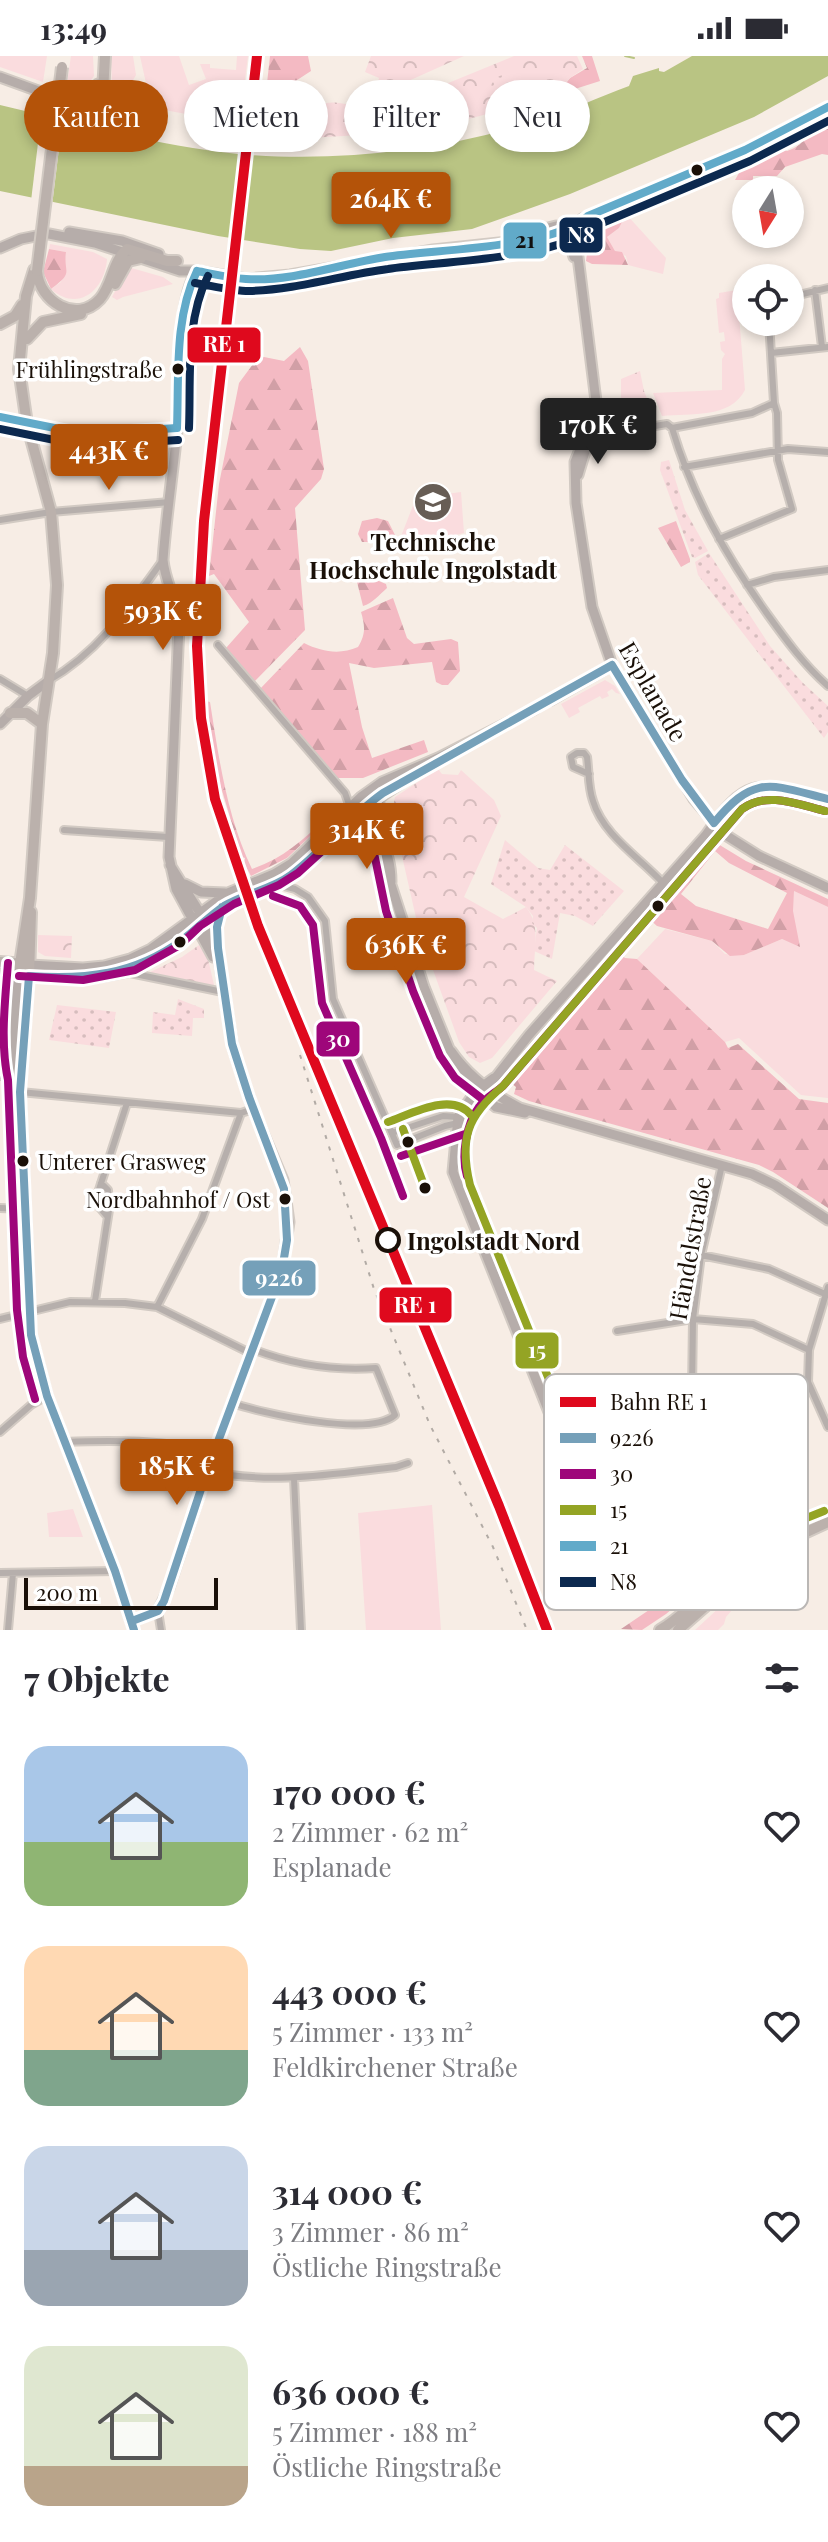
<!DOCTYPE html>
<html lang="de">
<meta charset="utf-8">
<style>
:root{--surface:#fff;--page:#f2f2f3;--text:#2b2b33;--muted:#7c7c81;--accent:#b45309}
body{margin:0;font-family:"Playfair Display",serif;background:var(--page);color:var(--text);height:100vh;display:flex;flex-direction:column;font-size:30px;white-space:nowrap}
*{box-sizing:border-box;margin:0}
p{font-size:26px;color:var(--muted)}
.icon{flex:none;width:44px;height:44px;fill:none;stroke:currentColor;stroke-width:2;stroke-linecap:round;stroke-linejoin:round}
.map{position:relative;height:1574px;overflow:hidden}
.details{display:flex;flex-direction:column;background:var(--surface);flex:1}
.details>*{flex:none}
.hud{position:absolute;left:24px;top:24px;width:780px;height:72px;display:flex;gap:16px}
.needle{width:52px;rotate:191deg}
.buttons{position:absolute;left:732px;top:120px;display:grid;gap:16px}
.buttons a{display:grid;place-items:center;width:72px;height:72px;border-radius:50%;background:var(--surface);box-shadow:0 4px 12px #0003;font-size:40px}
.scale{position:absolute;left:24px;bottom:20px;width:194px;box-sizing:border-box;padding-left:8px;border:4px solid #1a1008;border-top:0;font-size:22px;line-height:28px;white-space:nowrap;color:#1a1008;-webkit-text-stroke:6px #fff;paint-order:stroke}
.price{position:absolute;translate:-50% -68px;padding:0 18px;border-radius:8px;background:var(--accent);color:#fff;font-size:26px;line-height:52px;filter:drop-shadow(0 2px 4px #0008)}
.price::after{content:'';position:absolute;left:50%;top:48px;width:24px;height:18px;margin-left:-12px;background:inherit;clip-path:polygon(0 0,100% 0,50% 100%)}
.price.current{background:#222;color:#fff}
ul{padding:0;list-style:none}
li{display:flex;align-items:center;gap:24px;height:200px;padding:0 24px}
li span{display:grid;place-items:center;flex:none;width:224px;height:160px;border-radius:24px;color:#555}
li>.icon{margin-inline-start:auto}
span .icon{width:96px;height:96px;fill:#fffc;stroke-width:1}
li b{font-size:34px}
h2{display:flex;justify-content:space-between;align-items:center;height:96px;padding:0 24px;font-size:34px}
.tag{padding:0 28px;border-radius:36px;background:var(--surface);box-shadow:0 4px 12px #0003;font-size:28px;line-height:72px}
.tag.current{background:var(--accent);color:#fff}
.status{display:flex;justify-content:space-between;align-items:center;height:56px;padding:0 40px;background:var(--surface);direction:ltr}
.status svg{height:22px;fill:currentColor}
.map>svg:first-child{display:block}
.grass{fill:#fadcde}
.forest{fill:url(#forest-firs);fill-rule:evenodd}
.park{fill:url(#park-crowns)}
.garden{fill:url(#garden-dots)}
.water{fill:#b9c483}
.pier{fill:#f7ede5}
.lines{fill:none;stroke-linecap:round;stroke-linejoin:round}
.stream{stroke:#b9c483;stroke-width:2}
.street-casing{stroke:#d2cac3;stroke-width:10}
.secondary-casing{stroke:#d2cac3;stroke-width:13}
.primary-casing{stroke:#d2cac3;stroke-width:14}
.street{stroke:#b6afac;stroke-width:6}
.secondary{stroke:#b6adaa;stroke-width:9}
.primary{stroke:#bbb1ac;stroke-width:10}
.rail{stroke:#b2aba5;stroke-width:2;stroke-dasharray:4 8;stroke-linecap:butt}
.primary-bridge-casing{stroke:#d2cac3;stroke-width:14;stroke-linecap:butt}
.primary-bridge{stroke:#bbb1ac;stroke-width:10}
.bus-1-casing{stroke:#fff;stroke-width:14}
.bus-2-casing{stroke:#fff;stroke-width:14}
.bus-3-casing{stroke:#fff;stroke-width:14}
.bus-4-casing{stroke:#fff;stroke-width:14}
.bus-5-casing{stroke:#fff;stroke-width:14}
.bus-1{stroke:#75a0b9;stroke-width:8}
.bus-2{stroke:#9e067a;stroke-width:8}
.bus-3{stroke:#94a424;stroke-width:8}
.bus-4{stroke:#61aac9;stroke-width:8}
.bus-5{stroke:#0c294f;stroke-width:8}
.rail-1-casing{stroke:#fff;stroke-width:16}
.rail-1{stroke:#df091d;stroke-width:10}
.bus-dot{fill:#1a1008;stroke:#fff;stroke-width:3}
.stop-dot{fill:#fff;stroke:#1a1008;stroke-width:4}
.labels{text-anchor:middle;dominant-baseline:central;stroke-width:7;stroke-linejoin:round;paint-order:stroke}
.bus-label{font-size:22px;fill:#1a1008;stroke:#fff;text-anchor:end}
.poi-label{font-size:24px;font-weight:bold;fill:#1a1008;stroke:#fff}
.street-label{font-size:24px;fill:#1a1008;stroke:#fff}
.stop-label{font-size:24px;font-weight:bold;fill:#1a1008;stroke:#fff;text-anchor:start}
.key{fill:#fff;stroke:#bab7b5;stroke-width:2}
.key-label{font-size:22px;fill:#1a1008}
.line-badge{stroke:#fff;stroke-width:3}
.badge-label{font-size:22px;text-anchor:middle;font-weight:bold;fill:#fff}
.pale-badge-label{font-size:22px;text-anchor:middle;font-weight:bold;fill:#111}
</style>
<div class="status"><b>13:49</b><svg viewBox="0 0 49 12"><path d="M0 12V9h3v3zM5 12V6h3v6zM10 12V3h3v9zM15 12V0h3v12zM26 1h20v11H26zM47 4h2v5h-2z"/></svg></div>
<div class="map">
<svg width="828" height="1574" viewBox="0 0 828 1574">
<defs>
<pattern id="forest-firs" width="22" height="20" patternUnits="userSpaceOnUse" patternTransform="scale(2)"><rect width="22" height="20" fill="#f4bac3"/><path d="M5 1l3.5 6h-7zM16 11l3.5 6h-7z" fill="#d19fa6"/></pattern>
<pattern id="park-crowns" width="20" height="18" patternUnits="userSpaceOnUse" patternTransform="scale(2)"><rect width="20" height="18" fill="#fadcde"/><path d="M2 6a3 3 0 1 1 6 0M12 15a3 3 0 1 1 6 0" fill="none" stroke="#d6bcbd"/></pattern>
<pattern id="garden-dots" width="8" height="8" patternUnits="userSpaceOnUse" patternTransform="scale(2)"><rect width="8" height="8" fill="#fadcde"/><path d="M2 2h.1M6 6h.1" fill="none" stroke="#d6bcbd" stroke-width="1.8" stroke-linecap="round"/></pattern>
</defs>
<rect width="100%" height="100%" fill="#f7ede5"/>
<path class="grass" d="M0,0h47l-4,26 -43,-15z
M71,0h22l1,20 -8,11 -20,3z
M111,0h22l3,19 -10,17 -10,-1 -4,-5z
M140,0h39l10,29 17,-6 -6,-15h10v4l26,2 1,-14h11l-9,71h-10l-27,-10 -64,-12 -2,-7 10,-15z
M626,158l40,44 -3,16 -35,-9 -2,-9 -11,-5 -8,-14 12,-9z
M50,188l43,8 14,7c-2,31 -29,54 -56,30l10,-7 5,-30 -17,-3z
M128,211l35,10 10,7 -50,13 -6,3 -5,-3z
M737,234l8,100c-15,29 -55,23 -83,26l-9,-23 69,-3v-31l3,-5 -4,-4 -1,-8 5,-1 -1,-9 -5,1 -3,-34 3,-1v-5z
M461,436l3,41 -68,16 20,-51z
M605,624l10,6 5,8 -4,-1 -4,-4 -5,3 2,4 -7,3 -2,-3 -22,12 2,4 -11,6 -8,-14z
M794,835l34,16v191l-27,-3 -62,-57 -14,4 -88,-83 28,-30 47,12 13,13 19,1 38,-16 17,7 -7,-36z
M432,1449l9,125h-75l-8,-117z
M73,1453l10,28h-34l-2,-24z
M761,1513l5,2 -40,46 -2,7 -6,6h-23z"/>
<path class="forest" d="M270,0h38l3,15 -20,13 12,20 -23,19 -18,6z
M582,0h10l8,25 -44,14 14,-17 17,-10z
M828,62v37l-6,-1 -37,13 -8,9h-24v4h-18l9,-16 3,3 13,-12 17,-9 10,5c9,-3 19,-9 19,-19z
M626,158l-7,14 -12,9 8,14 7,1 6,13 -36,-1 -6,-3c3,-26 10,-43 40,-47z
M49,193l17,3c-3,22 9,19 -15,37l-8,-17z
M300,291l8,14 16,108 -3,10 -26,29 10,122 -52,53 -27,-35 23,-26 -35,-48 -5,2 10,-92 20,-101 20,-27 25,5z
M377,462l11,3 8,16 -8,5h-26l-4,-8 4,-13z
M676,465l14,38v3l-9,5 -23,-39z
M366,511l6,3 2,9 12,5 1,4c-8,7 -14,15 -24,18l-6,-24z
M393,542l14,40 7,6 37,-5 7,3 2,29 -12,14h-6l-6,-3 -4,-20 -58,6 -25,-5 13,64 10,31 52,-18 4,12 -65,26h-26l-78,-88 45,-47c18,9 36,12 54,4 8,-13 7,-21 3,-35z
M206,645l4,1c9,57 17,115 42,167 30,-10 51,-29 73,-50l1,-10 12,1 -51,48 -36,18 -7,-13 1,-5 -3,-1 -25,-83z
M718,788l28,17 82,38v8l-34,-16 -1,20 7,36 -18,-8 -38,16 -14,1 -18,-15 -55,-15 -10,-9zM715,795l14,12 58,30 -19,36 -72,-23 -15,-12z
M616,894l9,8 12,1 88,83 3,6 10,-4 61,55 29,4v105l-55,-36 -14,-7 -230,-64 -15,-7 2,-7 -10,-8 67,-83z
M699,1520l1,10 -34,28 -24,16 -21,-1z"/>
<path class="park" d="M371,0h93l-89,40 4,-18 -14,-6z
M514,0h63l6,13 -13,9 -14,18 -122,32 -37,5 -125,7 -2,-7c23,-9 43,-34 69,-30 14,1 22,10 36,10z
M640,315l4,20 11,27 -26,3 -2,4 -15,-1 -6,-9 1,-12 14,-2v-22z
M438,713l4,5 16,1 3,-5 33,30 7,16 -37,81 39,22 23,-12c15,19 8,40 8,63l23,11 -65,77 -12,5 -11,-6 -10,-15 -40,-111 -27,-119 3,-15z
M38,879l34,1 -1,22 -26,-2 -7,-4z
M199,889l9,14 7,30 -67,-16 34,-16z"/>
<path class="garden" d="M491 33a14 14 0 1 1 28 0a14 14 0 1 1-28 0Z
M669,404l16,50 23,41 -13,7 -3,-1 -32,-87 1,-8z
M709,497l61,93 32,36 26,24v26l-4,6 -126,-163 -3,-13z
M505,784l33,28 12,2 15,-25 59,46 -31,35 -18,-10 -15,-3 -8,46 -18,-8 3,-23 -5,-5 1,-7 -7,-9 -35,-23z
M178,943l26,10v9h-11l-1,18 -40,-3 1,-21 22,3z
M57,949l59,7 -7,36 -60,-8z"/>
<path class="water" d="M692,0h136v20l-74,41 -184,77 -98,35 -79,9 -62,13 -31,-2 -82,-13 -218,-45v-86c78,18 158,41 238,49 99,9 205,-4 300,-33 31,-10 61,-24 91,-35l4,-10 26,-8v3l5,1z"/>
<path class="pier" d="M42,54l21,5 -11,91 -21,-5z"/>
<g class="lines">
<path class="stream" d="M625,0l9,2"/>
<g class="street-casing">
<path id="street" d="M815,234l7,57
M790,241l38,-9
M771,297l57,-6
M0,361l84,17 93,-6
M672,372c21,70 54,128 96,187 18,25 37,51 60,71
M672,372l80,-15 22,-10
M589,381l78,-13 5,4
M684,411l104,-18 40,3
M0,464l51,-8 119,-10
M719,483l73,-30 -14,-49 -1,-47 -3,-10 -5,-81
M747,529l27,-8 54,-7
M218,589l127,148 5,14
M0,623l28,17
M48,625c51,-29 81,-74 115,-121
M589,718l-16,-7 -2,-10 6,-4h7l3,4c2,15 1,30 6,44 10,34 47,57 70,82
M64,774l104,7
M276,828l19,5 13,8 17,24 8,78 64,146 48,-19 17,-4 -4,-5 -15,-1 -51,17
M130,917l93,19
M0,1020l20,2
M20,1036l221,21 12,-4
M722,1109l-21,90 -8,64 -1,71 7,44 53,104
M0,1152l25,1
M107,1160l-12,-14 32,-99
M701,1199l68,14 56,25
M828,1231l-19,63 -1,32 20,45
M95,1245l14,-91 -1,-20 -7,-7
M157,1251l45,-88 39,-106
M0,1263l70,-17 55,1 32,4 93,46
M617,1275l76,-12 60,5 56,26
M232,1347c30,10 138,35 163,12l-19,-47c-42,3 -85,-4 -124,-19
M0,1376l31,-27 16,-9
M699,1378l109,-52
M65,1386c50,-2 99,-2 149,10
M207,1415c63,14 126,3 189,-4l12,-4
M294,1422l7,152
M0,1517l115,-2
M158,1555l3,19
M8,1574l5,-57"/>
</g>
<g class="secondary-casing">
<path id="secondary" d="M0,21l77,28 19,-3 7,-10
M69,43l24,-6 5,-9
M582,163l163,-69 83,-43
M569,172l-1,10 6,19
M69,176l53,9 37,13
M49,178l46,9 85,28h17l50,8 43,-4 143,-25 94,-10 51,-15 7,-7
M512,181l44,-11
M0,192l21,-9 25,-5
M197,215c-21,28 -17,121 -20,159 -4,43 -11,87 -14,130 2,23 15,42 16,65l-10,232 7,32 37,68
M589,381l-8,10 -6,15 1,41 16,104 20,58 82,134 30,35 35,22 69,32
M578,419l15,-50 3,-24 -20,-160 6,-19
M551,644l61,-35
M0,668l28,-28 19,-14
M340,769c36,-4 51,25 51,57
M380,783l-4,-19 4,-25
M327,787l20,-5 13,1 18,13 13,33 33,102 36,89 36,31 29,6
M185,828l16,8 24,1
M217,889v-24l5,-12
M30,909l53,3 21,-2 26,-7 21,-10 77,-56 46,-19 18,-11 69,-66 21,-15 56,-24 97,-49
M451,995c18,26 41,43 69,57l232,66 23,11 53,35
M19,1019c-9,-33 -3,-71 0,-105
M494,1022l-18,13 -18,26 -5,55 114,285 10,14 138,103 15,2 12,-5
M461,1072l6,-14 62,-79 177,-200c43,-64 56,-51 122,-36
M677,1488l21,2 71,-11
M690,1495l28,16 4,11
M132,1565l26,-10 11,-23 38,-117 75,-201 7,-48 -6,-42 -30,-71 -20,-61 -15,-96 -13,-31 -35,-56
M134,1574l-19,-59 -68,-175 -16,-61 -11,-243 9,-116 63,2 35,-6 15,-6 38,-24 42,-35 64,-28 66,-63 86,-58"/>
</g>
<g class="primary-casing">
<path id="primary" d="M103,36l2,-36
M37,215c2,30 39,54 63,28 13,-15 12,-37 27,-50l40,12h10
M115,228l13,-23 13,-3
M0,268l15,-8 7,-11
M27,283l16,-17 38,-8
M10,657h17l15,11
M0,906l24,2
M20,908l10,-66 12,-174 11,-71 4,-68 -6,-73 -24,-88 -8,-55 7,-73 8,-26
M0,917l29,3 2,-64
M660,1574c28,-17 47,-41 70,-63 28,-27 61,-44 98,-55
M678,1574l94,-82 56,-26"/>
</g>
<use href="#street" class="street"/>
<use href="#secondary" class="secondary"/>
<use href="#primary" class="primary"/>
<path class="rail" d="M300,999l74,234 56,136 63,122 34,83"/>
<g class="primary-bridge-casing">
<path id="primary-bridge" d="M37,215l25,-204"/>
</g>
<use href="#primary-bridge" class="primary-bridge"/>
<g class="bus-1-casing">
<path id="bus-1" d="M612,609l70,115 32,43
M714,767c41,-50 57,-38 114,-24
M132,1565l26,-10 6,-10 43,-130 75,-201 5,-30 -3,-51 -35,-92 -17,-53 -14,-96 -1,-21 5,-20
M134,1574l-19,-59 -68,-175 -16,-61 -11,-243 9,-116c56,4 105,-1 152,-35 15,-11 28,-25 43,-35 21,-13 47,-16 67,-31 33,-25 58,-58 92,-82l229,-128"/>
</g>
<g class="bus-2-casing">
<path id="bus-2" d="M273,840l27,10 13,19 9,78 59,135 22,58
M8,907c-3,39 -8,79 0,117l9,230 6,47 12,42
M19,920l64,4 52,-10 45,-25 20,-19 34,-22 45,-19 19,-12 34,-31 12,-6 13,3 8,4 9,10 12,58 27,80 27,65 15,22 26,20
M401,1100l64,-22
M467,1120c-6,-20 -1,-52 12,-69 6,-9 16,-14 24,-21l239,-277c25,-18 55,-5 83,2"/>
</g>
<g class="bus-3-casing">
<path id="bus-3" d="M388,1066c23,-8 64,-31 83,-7
M403,1073l22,59
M824,1455l-40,16 -49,34 -11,3 -138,-102 -8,-11 -108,-266c-11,-46 -3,-69 33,-99l239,-277c25,-18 55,-5 83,2
M677,1473c17,10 87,-5 106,-13"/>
</g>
<g class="bus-4-casing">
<path id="bus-4" d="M197,215c16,3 33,7 49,8 46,3 94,-15 139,-22 51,-8 167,-8 203,-41l157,-66 83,-43
M0,361l84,17 93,-6
M177,372c2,-51 -3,-110 20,-157"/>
</g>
<g class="bus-5-casing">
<path id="bus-5" d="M195,227c18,3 37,8 54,8 47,-1 93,-16 139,-22 52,-8 169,-9 207,-43l155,-65 78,-40
M189,372c2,-48 -4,-107 19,-152
M0,373l84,17 94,-6"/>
</g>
<use href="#bus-1" class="bus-1"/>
<use href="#bus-2" class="bus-2"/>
<use href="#bus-3" class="bus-3"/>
<use href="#bus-4" class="bus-4"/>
<use href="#bus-5" class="bus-5"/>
<g class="rail-1-casing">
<path id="rail-1" d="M257,0l-53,465 -7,125 4,72 14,81 43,127 241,580 48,124"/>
</g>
<use href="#rail-1" class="rail-1"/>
</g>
<defs>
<g id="university-disc" transform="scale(2)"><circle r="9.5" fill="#675d55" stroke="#fff"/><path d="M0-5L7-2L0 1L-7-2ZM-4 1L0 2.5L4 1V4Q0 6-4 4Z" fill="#fff"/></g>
</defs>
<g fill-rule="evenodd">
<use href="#university-disc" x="433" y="446"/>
</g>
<g class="bus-dot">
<circle cx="697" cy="114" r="7"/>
<circle cx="178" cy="313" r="7"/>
<circle cx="658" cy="850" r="7"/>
<circle cx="180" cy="886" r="7"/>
<circle cx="408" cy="1086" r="7"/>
<circle cx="23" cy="1105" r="7"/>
<circle cx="425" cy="1132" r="7"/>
<circle cx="285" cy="1143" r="7"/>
</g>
<circle class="stop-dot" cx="388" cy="1184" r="11"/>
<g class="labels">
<g class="bus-label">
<text x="163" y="313">Frühlingstraße</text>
<text x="38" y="1105" text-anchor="start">Unterer Grasweg</text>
<text x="270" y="1143">Nordbahnhof / Ost</text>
</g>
<g class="poi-label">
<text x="433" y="485">Technische<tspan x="433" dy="28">Hochschule Ingolstadt</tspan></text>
</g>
<g class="street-label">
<text transform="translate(654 635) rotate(60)">Esplanade</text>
<text transform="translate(689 1192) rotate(-80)">Händelstraße</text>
</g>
<g class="stop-label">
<text x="407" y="1184">Ingolstadt Nord</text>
</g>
</g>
<rect x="544" y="1318" width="264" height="236" rx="12" class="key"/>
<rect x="560" y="1341" width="36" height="10" fill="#df091d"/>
<rect x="560" y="1377" width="36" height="10" fill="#75a0b9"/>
<rect x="560" y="1413" width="36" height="10" fill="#9e067a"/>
<rect x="560" y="1449" width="36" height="10" fill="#94a424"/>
<rect x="560" y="1485" width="36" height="10" fill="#61aac9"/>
<rect x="560" y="1521" width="36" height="10" fill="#0c294f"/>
<g class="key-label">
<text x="610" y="1354">Bahn RE 1</text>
<text x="610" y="1390">9226</text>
<text x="610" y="1426">30</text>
<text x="610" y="1462">15</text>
<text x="610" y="1498">21</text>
<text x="610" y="1534">N8</text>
</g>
<g class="line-badge">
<rect x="558" y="160" width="46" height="38" rx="8" fill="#0c294f"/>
<rect x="502" y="165" width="46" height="39" rx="8" fill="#61aac9"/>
<rect x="186" y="270" width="76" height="38" rx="8" fill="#df091d"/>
<rect x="315" y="964" width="46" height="38" rx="8" fill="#9e067a"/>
<rect x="241" y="1203" width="76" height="38" rx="8" fill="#75a0b9"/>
<rect x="378" y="1230" width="75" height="38" rx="8" fill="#df091d"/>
<rect x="514" y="1275" width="46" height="39" rx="8" fill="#94a424"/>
</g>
<g class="badge-label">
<text x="581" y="187">N8</text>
<text x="224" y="296">RE 1</text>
<text x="338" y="991">30</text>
<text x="279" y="1230">9226</text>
<text x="415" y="1257">RE 1</text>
<text x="537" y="1302">15</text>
</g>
<g class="pale-badge-label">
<text x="525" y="192">21</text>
</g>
</svg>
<div class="buttons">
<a><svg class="needle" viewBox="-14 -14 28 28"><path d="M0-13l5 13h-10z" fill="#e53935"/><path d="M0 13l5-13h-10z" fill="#7c7c81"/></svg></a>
<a><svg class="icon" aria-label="locate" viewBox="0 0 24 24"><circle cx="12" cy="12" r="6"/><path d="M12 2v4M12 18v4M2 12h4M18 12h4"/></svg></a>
</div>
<div class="scale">200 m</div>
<b class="price" style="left:391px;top:184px">264K €</b>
<b class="price current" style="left:598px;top:410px">170K €</b>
<b class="price" style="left:109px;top:436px">443K €</b>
<b class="price" style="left:163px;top:596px">593K €</b>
<b class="price" style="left:367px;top:815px">314K €</b>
<b class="price" style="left:406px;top:930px">636K €</b>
<b class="price" style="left:177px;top:1451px">185K €</b>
<div class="hud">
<a class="tag current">Kaufen</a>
<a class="tag">Mieten</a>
<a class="tag">Filter</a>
<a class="tag">Neu</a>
</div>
</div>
<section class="details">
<h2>7 Objekte<svg class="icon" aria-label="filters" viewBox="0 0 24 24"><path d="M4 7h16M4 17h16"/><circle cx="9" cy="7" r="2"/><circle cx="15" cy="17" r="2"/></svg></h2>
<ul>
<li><span style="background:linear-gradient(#a9c7e8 60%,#8fb573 0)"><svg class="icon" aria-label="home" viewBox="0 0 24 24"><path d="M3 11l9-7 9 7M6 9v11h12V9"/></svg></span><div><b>170 000 €</b><p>2 Zimmer · 62 m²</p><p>Esplanade</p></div><svg class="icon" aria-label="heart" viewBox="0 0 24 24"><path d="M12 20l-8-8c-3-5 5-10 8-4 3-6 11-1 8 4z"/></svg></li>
<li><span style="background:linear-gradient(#ffd9b3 65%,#7fa58c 0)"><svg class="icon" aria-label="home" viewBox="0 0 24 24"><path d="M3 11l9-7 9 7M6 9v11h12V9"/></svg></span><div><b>443 000 €</b><p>5 Zimmer · 133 m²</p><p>Feldkirchener Straße</p></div><svg class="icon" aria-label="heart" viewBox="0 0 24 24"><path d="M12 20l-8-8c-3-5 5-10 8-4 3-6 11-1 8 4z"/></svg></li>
<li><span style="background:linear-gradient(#c9d6e8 65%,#9aa5b1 0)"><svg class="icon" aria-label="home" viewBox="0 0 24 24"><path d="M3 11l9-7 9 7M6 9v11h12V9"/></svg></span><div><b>314 000 €</b><p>3 Zimmer · 86 m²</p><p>Östliche Ringstraße</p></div><svg class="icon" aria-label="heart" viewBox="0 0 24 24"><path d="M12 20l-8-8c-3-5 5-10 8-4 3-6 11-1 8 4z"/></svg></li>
<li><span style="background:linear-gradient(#dfe7d0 75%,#b9a48a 0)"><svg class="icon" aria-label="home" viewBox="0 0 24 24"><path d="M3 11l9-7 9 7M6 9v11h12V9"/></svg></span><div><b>636 000 €</b><p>5 Zimmer · 188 m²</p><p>Östliche Ringstraße</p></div><svg class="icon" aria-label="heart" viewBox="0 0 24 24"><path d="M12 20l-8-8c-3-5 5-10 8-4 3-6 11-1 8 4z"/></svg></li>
</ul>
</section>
